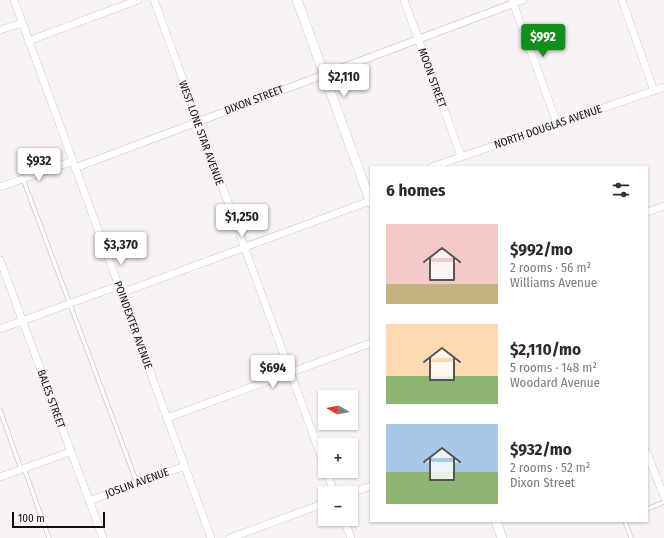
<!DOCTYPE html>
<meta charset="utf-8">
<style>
:root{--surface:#fff;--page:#f7f7f7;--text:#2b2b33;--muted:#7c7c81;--accent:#138f1d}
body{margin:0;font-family:"Fira Sans Condensed",sans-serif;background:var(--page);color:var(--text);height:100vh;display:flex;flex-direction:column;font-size:15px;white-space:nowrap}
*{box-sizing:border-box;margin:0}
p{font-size:13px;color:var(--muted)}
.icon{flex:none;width:22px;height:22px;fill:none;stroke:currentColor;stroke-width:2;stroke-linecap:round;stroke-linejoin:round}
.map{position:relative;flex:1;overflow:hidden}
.details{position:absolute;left:370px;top:166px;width:278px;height:356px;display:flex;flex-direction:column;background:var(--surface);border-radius:0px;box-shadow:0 1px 3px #0004}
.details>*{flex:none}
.needle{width:26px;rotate:280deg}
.tools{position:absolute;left:318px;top:390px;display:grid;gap:8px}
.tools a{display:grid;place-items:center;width:40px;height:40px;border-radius:0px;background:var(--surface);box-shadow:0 1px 3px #0004;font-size:20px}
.scale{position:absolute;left:12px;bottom:10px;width:93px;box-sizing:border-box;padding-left:4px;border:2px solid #110e0f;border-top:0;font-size:11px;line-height:14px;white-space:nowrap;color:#110e0f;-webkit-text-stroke:3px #faf3f6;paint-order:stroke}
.price{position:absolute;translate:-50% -34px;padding:0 9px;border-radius:4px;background:#fff;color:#222;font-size:13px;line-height:26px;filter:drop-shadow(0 1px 2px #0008)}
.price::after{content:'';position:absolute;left:50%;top:24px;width:12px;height:9px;margin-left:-6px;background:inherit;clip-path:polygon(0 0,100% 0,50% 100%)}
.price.current{background:var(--accent);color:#fff}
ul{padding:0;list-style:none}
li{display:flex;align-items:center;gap:12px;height:100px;padding:0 16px}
li span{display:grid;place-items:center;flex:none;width:112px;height:80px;border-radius:0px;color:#555}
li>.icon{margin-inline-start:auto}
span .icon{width:48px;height:48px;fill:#fffc;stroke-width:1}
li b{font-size:17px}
h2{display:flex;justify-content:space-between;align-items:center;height:48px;padding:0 16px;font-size:17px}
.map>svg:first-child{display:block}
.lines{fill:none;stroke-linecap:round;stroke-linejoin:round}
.service-casing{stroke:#cec7ca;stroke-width:5}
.minor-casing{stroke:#cec7ca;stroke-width:8}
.tertiary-casing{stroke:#cec7ca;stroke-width:10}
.service{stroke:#fff;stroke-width:3.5}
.minor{stroke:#fff;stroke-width:7}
.tertiary{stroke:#fff;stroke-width:9}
.labels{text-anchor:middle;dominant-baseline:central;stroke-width:3;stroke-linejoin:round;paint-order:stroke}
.street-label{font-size:11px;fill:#110e0f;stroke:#faf3f6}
</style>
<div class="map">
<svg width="664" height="538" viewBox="0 0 664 538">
<rect width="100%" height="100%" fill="#faf3f6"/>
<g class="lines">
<g class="service-casing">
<path id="service" d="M23,179l114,304
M0,410l21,59
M24,468l25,70
M647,509l17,-7
M625,521l6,17"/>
</g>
<g class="minor-casing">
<path id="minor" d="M14,0l197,538
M154,0l171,467
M404,0l57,156
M512,0l45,123
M622,0l32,91
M0,30l22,-7
M28,41l110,-41
M432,167l232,-80
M75,168l448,-168
M0,187l73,-26
M647,212l17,-6
M0,260l103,278
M121,293l249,-92
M0,329l118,-43
M167,418l204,-75
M647,453l17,44
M326,471l9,22
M0,477l70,-25
M351,493l20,-7
M89,501l96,-35
M344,519l7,19
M230,538l95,-35"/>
</g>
<g class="tertiary-casing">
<path id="tertiary" d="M297,0l74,203
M496,521l6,17"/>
</g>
<use href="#service" class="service"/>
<use href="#minor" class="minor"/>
<use href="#tertiary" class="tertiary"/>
</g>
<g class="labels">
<g class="street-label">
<text transform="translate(432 78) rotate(70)">MOON STREET</text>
<text transform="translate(254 100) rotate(-21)">DIXON STREET</text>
<text transform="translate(548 127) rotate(-19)">NORTH DOUGLAS AVENUE</text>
<text transform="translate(201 133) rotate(70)">WEST LONE STAR AVENUE</text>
<text transform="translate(133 325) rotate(70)">POINDEXTER AVENUE</text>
<text transform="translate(51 399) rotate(70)">BALES STREET</text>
<text transform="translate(137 483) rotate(-20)">JOSLIN AVENUE</text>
</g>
</g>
</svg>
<div class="tools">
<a><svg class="needle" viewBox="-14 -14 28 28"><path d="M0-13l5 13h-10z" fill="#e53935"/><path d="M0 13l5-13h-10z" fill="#7c7c81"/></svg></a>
<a>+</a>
<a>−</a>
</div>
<div class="scale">100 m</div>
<b class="price current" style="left:543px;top:58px">$992</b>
<b class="price" style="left:344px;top:98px">$2,110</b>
<b class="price" style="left:39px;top:182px">$932</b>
<b class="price" style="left:242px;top:238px">$1,250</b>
<b class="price" style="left:121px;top:266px">$3,370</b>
<b class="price" style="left:273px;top:389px">$694</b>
<section class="details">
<h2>6 homes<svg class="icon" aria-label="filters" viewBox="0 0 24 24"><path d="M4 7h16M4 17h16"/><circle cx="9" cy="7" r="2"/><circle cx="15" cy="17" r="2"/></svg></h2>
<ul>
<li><span style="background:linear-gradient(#f6c9c9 75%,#c2b280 0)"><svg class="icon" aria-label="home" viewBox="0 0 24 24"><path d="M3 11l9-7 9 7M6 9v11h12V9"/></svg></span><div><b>$992/mo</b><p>2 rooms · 56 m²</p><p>Williams Avenue</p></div></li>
<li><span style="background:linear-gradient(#ffd9b3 65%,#8fb573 0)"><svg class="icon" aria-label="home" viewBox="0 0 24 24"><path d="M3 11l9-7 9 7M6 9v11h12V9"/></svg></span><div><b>$2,110/mo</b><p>5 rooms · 148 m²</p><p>Woodard Avenue</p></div></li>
<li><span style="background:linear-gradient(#a9c7e8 60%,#8fb573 0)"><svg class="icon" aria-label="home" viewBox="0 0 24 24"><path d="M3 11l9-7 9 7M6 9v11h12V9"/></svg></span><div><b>$932/mo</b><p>2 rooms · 52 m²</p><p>Dixon Street</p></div></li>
</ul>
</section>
</div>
